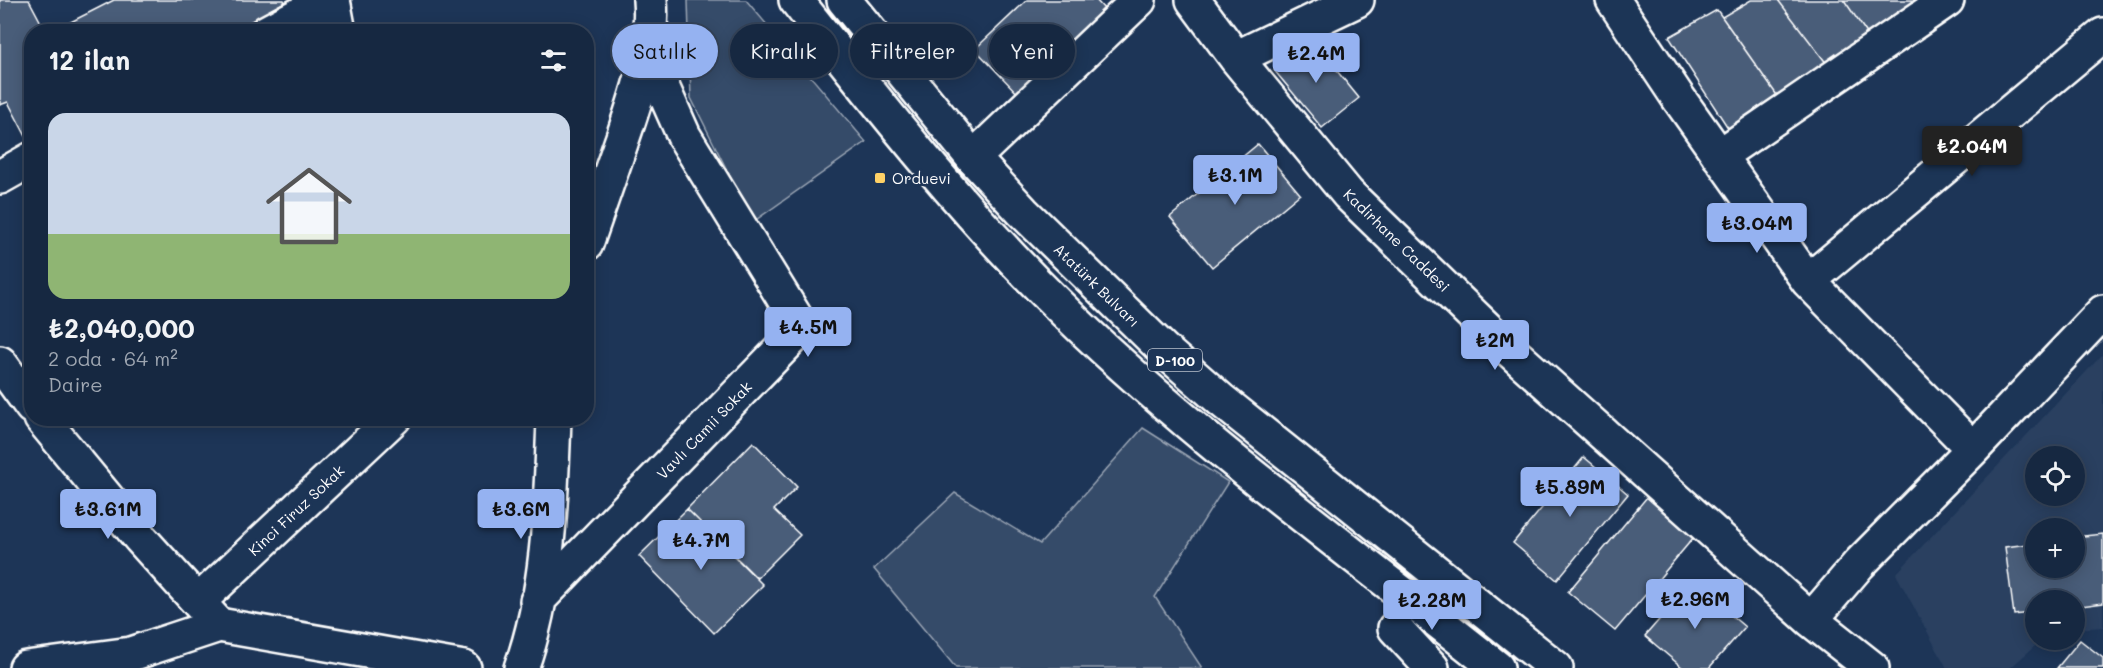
<!DOCTYPE html>
<html lang="tr">
<meta charset="utf-8">
<style>
:root{--surface:#162841;--page:#1f3048;--text:#f1f3f6;--muted:#9ea6b1;--line:#35445a;--accent:#95b2f1}
body{margin:0;font-family:Mali,sans-serif;background:var(--page);color:var(--text);height:100vh;display:flex;flex-direction:column;font-size:22px;white-space:nowrap}
*{box-sizing:border-box;margin:0}
p{font-size:20px;color:var(--muted)}
.icon{flex:none;width:33px;height:33px;fill:none;stroke:currentColor;stroke-width:2;stroke-linecap:round;stroke-linejoin:round}
.map{position:relative;flex:1;overflow:hidden}
.sheet{position:absolute;left:24px;top:24px;width:570px;height:402px;display:flex;flex-direction:column;background:var(--surface);border-radius:24px;box-shadow:0 3px 15px #0003,0 0 0 2px var(--line)}
.sheet>*{flex:none}
.top-card{position:absolute;left:612px;top:24px;width:570px;height:54px;display:flex;gap:12px}
.controls{position:absolute;left:2025px;top:446px;display:grid;gap:12px}
.controls a{display:grid;place-items:center;width:60px;height:60px;border-radius:50%;background:var(--surface);box-shadow:0 3px 15px #0003,0 0 0 2px var(--line);font-size:30px}
.price{position:absolute;translate:-50% -51px;padding:0 14px;border-radius:6px;background:var(--accent);color:#111;font-size:20px;line-height:39px;filter:drop-shadow(0 2px 3px #0008)}
.price::after{content:'';position:absolute;left:50%;top:36px;width:18px;height:14px;margin-left:-9px;background:inherit;clip-path:polygon(0 0,100% 0,50% 100%)}
.price.current{background:#222;color:#fff}
ul{padding:0;list-style:none}
li{display:grid;align-content:center;gap:12px;height:318px;padding:0 24px}
li+li{border-top:2px solid var(--line)}
li span{display:grid;place-items:center;height:186px;border-radius:18px;color:#555}
li>.icon{margin-inline-start:auto}
span .icon{width:108px;height:108px;fill:#fffc;stroke-width:1}
li b{font-size:26px}
h2{display:flex;justify-content:space-between;align-items:center;height:72px;padding:0 24px;font-size:26px}
.chip{padding:0 21px;border-radius:27px;background:var(--surface);box-shadow:0 3px 15px #0003,0 0 0 2px var(--line);font-size:21px;line-height:54px}
.chip.current{background:var(--accent);color:#111}
.map>svg:first-child{display:block}
.built{fill:#2a4161;fill-rule:evenodd}
.green{fill:#364b69;stroke:#9aa5b4;stroke-width:1.5}
.building{fill:#4a5d79;stroke:#fff;stroke-width:1.5}
.lines{fill:none;stroke-linecap:round;stroke-linejoin:round}
.minor-casing{stroke:#fff;stroke-width:38}
.major-casing{stroke:#fff;stroke-width:38}
.minor{stroke:#1d3557;stroke-width:33}
.major{stroke:#1d3557;stroke-width:33}
.poi-dot{fill:#ffd166;stroke:#1d3557;stroke-width:2}
.labels{text-anchor:middle;dominant-baseline:central;stroke-width:5;stroke-linejoin:round;paint-order:stroke}
.shield{fill:#1d3557;stroke:#bbc2cd;stroke-width:1.5}
.shield-label{font-size:14px;font-weight:bold;fill:#fff}
.poi-label{font-size:15px;fill:#fff;stroke:#1d3557;text-anchor:start}
.street-label{font-size:15px;fill:#fff;stroke:#1d3557}
</style>
<div class="map">
<svg width="2103" height="668" viewBox="0 0 2103 668">
<rect width="100%" height="100%" fill="#1d3557"/>
<filter id="ink" filterUnits="userSpaceOnUse"><feTurbulence type="fractalNoise" baseFrequency=".0167" numOctaves="2"/><feDisplacementMap in="SourceGraphic" scale="12" xChannelSelector="R" yChannelSelector="G"/><feConvolveMatrix kernelMatrix="1 2 1 2 8 2 1 2 1" color-interpolation-filters="sRGB"/></filter>
<g filter="url(#ink)">
<path class="built" d="M2103,354v273l-28,2 -1,-29h-38v39h7l-33,29h-63l-51,-94zM2036,456h38v39h-38zM2036,528h38v39h-38z"/>
<path class="green" d="M688,0h58l120,142 -113,80 -62,-124z
M1143,428l85,54 -73,115 47,71h-246l-82,-99 81,-76 85,51z"/>
<path class="building" d="M0,0h29l17,32h-14l-2,112 -22,-42 -8,3z
M114,0h170l1,2 -53,30h-181z
M1027,0h69l10,11 -87,84 -44,-46z
M1751,0h27l49,64 -46,37 -59,-84z
M1778,0h66l24,35 -41,29z
M1844,0h77l-53,35z
M1717,10l64,91 -49,33 -63,-97z
M1311,39l48,59 -37,30 -48,-58z
M1258,144l42,50 -88,73 -42,-50z
M753,442l44,45 -23,23 26,25 -43,43 -70,-69z
M1584,457l44,37 -71,86 -44,-37z
M1647,497l47,40 -79,94 -47,-39z
M687,509l76,76 -49,48 -75,-77z
M2103,534v69l-29,4v-7h-38v12l-22,3 -9,-68 31,-4v24h38v-30z
M1692,582l53,45 -36,41h-26l-38,-32z
M2080,640l23,18v10h-46z"/>
<g class="lines">
<g class="minor-casing">
<path id="minor" d="M333,0l6,32
M1193,0l43,58 112,136 156,151 307,275 61,48
M1613,0l64,96 131,185 165,168
M267,32l60,-32
M1236,58l121,-58
M1719,156l228,-156
M973,158l166,-158
M0,177l32,-18
M586,244c12,-34 23,-67 35,-101 16,-47 33,-93 29,-143
M1808,281l295,-246
M0,363l32,44
M41,418l99,120 79,87
M537,601l265,-273 -118,-192 -36,-81
M198,602l196,-184
M1811,620l48,-56 114,-115 130,-137
M1395,628l37,40
M26,668l105,-14 88,-29 245,43
M521,668c28,-76 30,-169 33,-250"/>
</g>
<g class="major-casing">
<path id="major" d="M796,0c81,102 161,205 254,297 137,137 296,250 447,371
M844,0l129,158 50,54 141,138 57,50 335,268"/>
</g>
<use href="#minor" class="minor"/>
<use href="#major" class="major"/>
</g>
</g>
<rect class="poi-dot" x="874" y="172" width="12" height="12" rx="3"/>
<g class="labels">
<rect class="shield" x="1148" y="349" width="54" height="22" rx="4.5"/>
<g class="shield-label">
<text x="1175" y="360">D-100</text>
</g>
<g class="poi-label">
<text x="892" y="178">Orduevi</text>
</g>
<g class="street-label">
<text transform="translate(1397 240) rotate(44)">Kadirhane Caddesi</text>
<text transform="translate(1097 285) rotate(44)">Atatürk Bulvarı</text>
<text transform="translate(704 430) rotate(-46)">Vavlı Camii Sokak</text>
<text transform="translate(296 510) rotate(-43)">Kinci Firuz Sokak</text>
</g>
</g>
</svg>
<div class="controls">
<a><svg class="icon" aria-label="locate" viewBox="0 0 24 24"><circle cx="12" cy="12" r="6"/><path d="M12 2v4M12 18v4M2 12h4M18 12h4"/></svg></a>
<a>+</a>
<a>−</a>
</div>
<b class="price" style="left:1316px;top:84px">₺2.4M</b>
<b class="price current" style="left:1972px;top:177px">₺2.04M</b>
<b class="price" style="left:1235px;top:206px">₺3.1M</b>
<b class="price" style="left:1757px;top:254px">₺3.04M</b>
<b class="price" style="left:808px;top:358px">₺4.5M</b>
<b class="price" style="left:1495px;top:371px">₺2M</b>
<b class="price" style="left:1570px;top:518px">₺5.89M</b>
<b class="price" style="left:108px;top:540px">₺3.61M</b>
<b class="price" style="left:521px;top:540px">₺3.6M</b>
<b class="price" style="left:701px;top:571px">₺4.7M</b>
<b class="price" style="left:1695px;top:630px">₺2.96M</b>
<b class="price" style="left:1432px;top:631px">₺2.28M</b>
<div class="top-card">
<a class="chip current">Satılık</a>
<a class="chip">Kiralık</a>
<a class="chip">Filtreler</a>
<a class="chip">Yeni</a>
</div>
<section class="sheet">
<h2>12 ilan<svg class="icon" aria-label="filters" viewBox="0 0 24 24"><path d="M4 7h16M4 17h16"/><circle cx="9" cy="7" r="2"/><circle cx="15" cy="17" r="2"/></svg></h2>
<ul>
<li><span style="background:linear-gradient(#c9d6e8 65%,#8fb573 0)"><svg class="icon" aria-label="home" viewBox="0 0 24 24"><path d="M3 11l9-7 9 7M6 9v11h12V9"/></svg></span><div><b>₺2,040,000</b><p>2 oda · 64 m²</p><p>Daire</p></div></li>
</ul>
</section>
</div>
